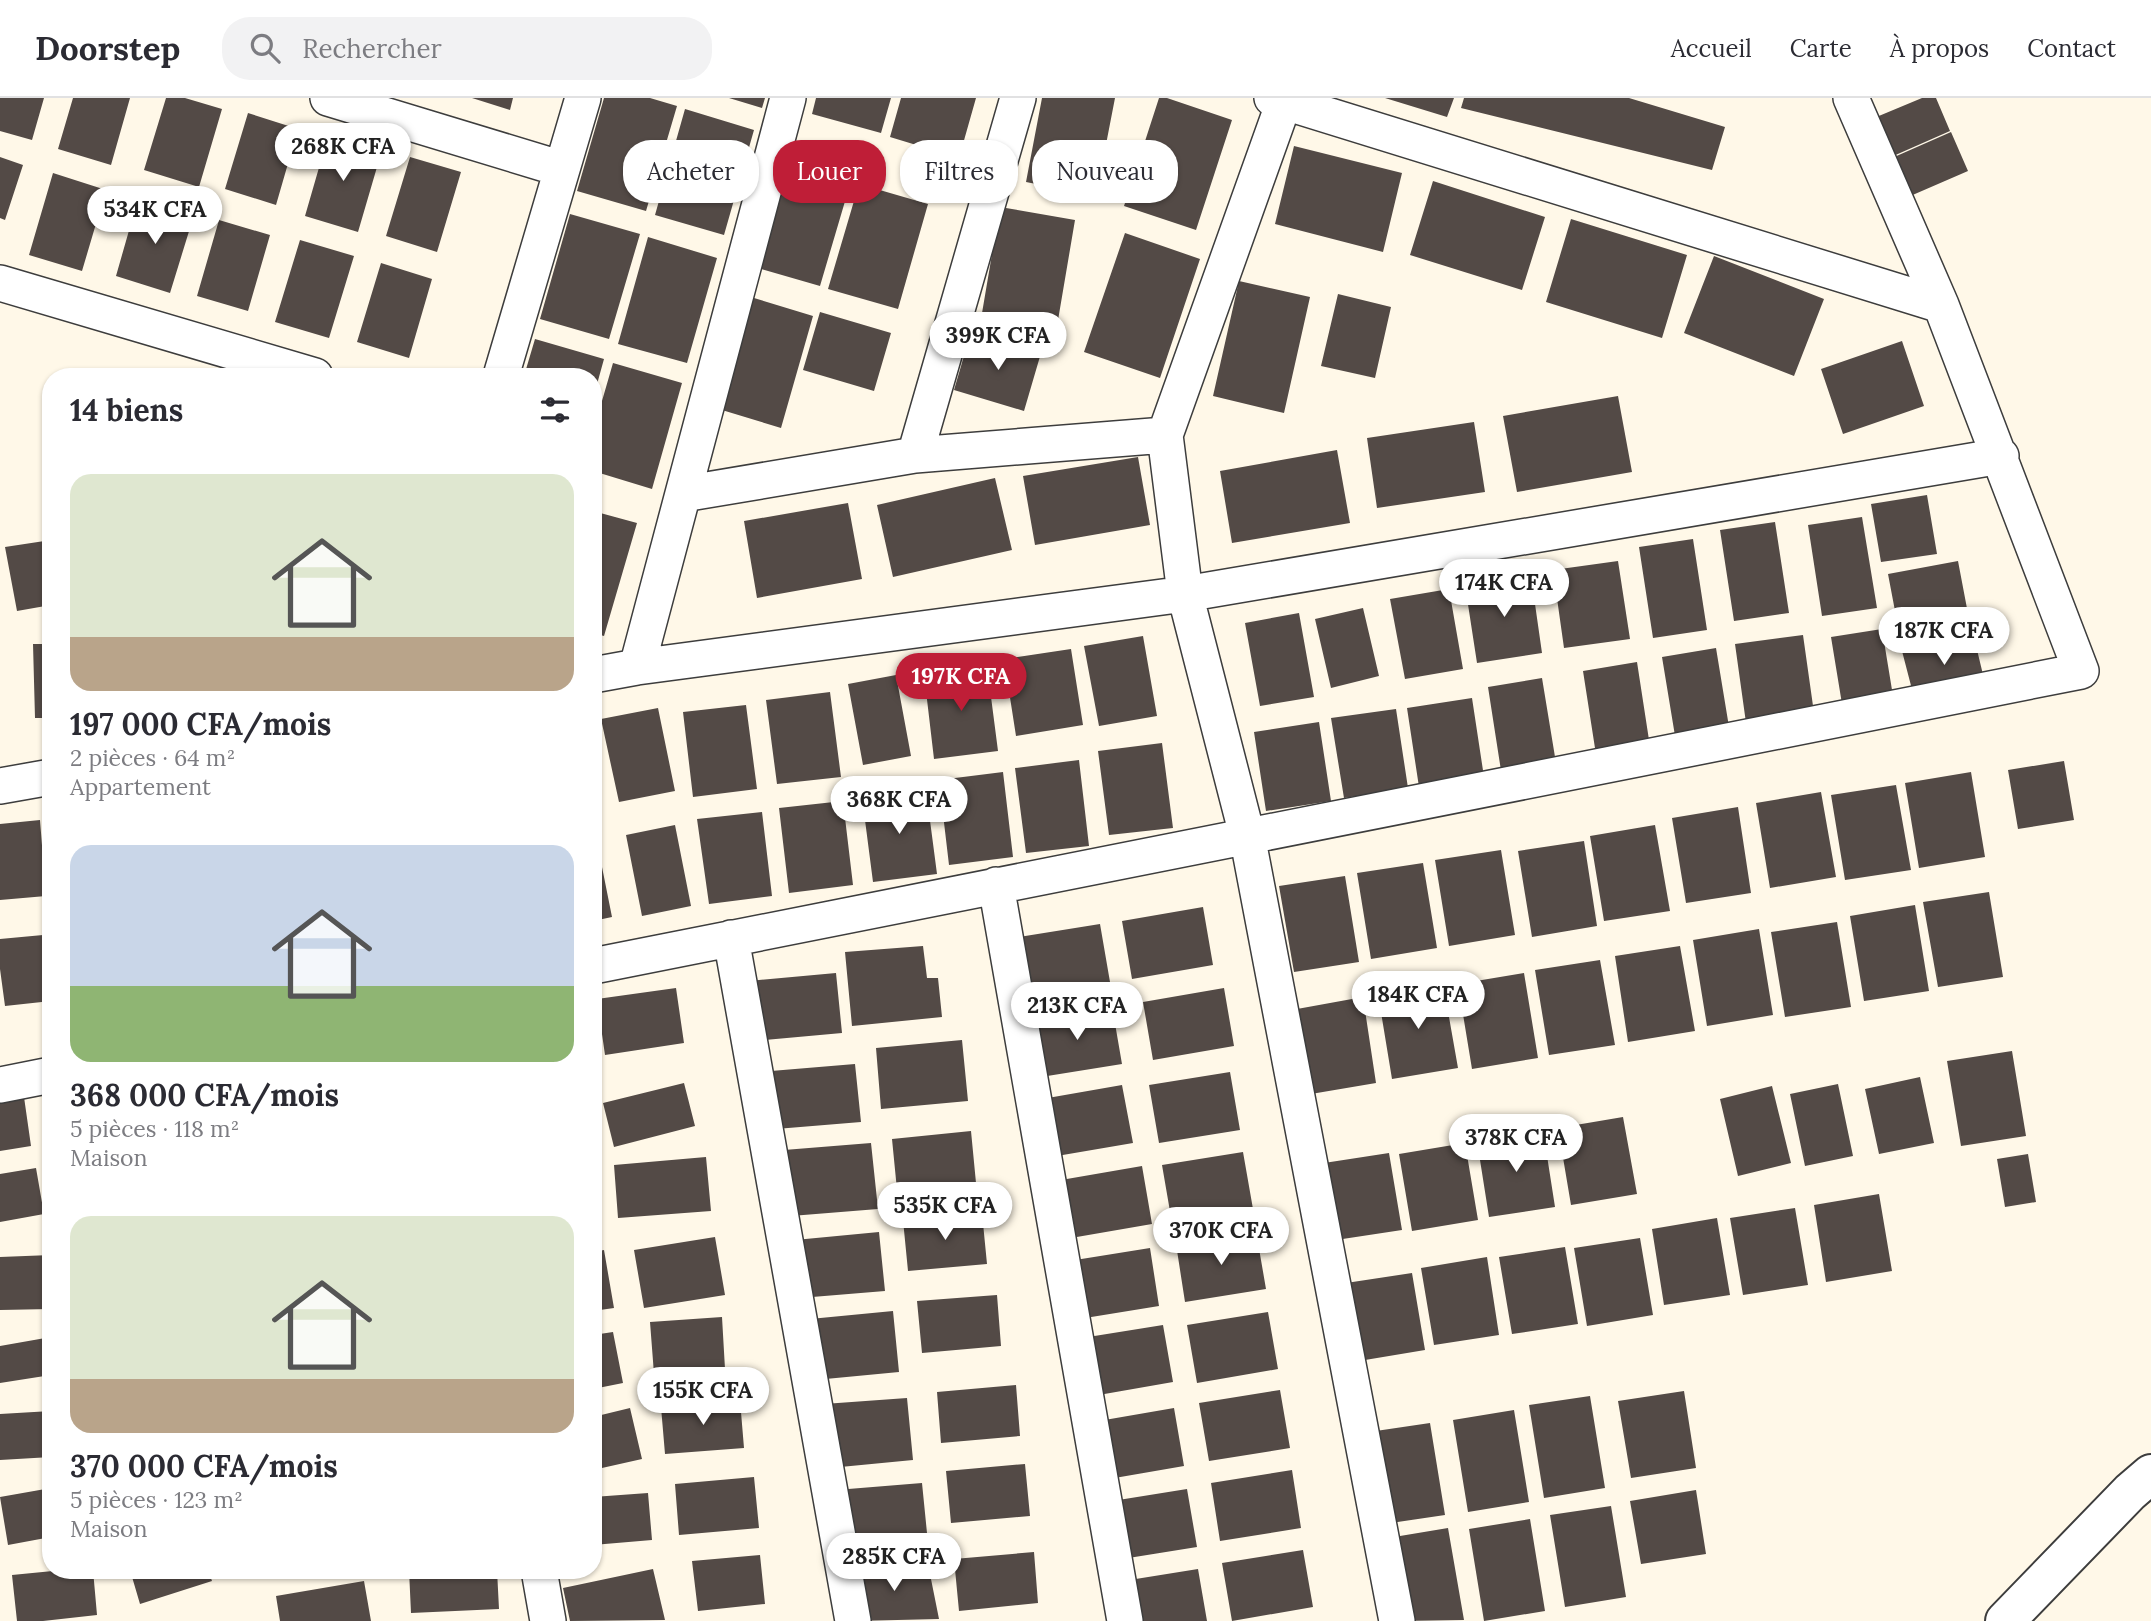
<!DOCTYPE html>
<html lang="fr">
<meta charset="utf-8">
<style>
:root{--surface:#fff;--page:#f2f2f3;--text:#2b2b33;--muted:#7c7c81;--line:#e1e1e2;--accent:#bf1e37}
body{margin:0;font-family:Lora,serif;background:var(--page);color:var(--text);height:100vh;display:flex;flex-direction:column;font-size:26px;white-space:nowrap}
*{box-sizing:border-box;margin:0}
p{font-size:23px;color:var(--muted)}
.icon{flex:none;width:38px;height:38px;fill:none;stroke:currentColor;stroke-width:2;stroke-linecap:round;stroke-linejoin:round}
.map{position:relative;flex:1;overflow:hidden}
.side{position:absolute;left:42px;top:270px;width:560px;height:1211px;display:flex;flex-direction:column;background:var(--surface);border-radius:28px;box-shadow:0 2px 5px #0004}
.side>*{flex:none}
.banner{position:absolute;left:623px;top:42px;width:665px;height:63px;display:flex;gap:14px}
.price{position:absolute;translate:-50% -60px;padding:0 16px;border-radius:24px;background:#fff;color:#222;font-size:23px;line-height:46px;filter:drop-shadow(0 2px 4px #0008)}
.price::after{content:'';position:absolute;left:50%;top:42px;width:21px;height:16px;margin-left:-10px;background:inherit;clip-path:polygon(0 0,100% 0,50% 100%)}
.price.selected{background:var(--accent);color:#fff}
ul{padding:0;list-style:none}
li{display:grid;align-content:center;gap:14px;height:371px;padding:0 28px}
li span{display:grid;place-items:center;height:217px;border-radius:21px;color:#555}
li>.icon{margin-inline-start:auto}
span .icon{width:126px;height:126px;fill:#fffc;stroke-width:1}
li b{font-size:30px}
h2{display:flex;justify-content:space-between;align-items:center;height:84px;padding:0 28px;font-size:30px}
.tag{padding:0 24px;border-radius:28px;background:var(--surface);box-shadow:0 2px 5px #0004;font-size:24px;line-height:63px}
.tag.selected{background:var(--accent);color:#fff}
header{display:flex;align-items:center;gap:42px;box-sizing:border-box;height:98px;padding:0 35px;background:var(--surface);border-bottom:2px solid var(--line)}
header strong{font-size:33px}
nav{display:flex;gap:38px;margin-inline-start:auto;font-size:24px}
.search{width:490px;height:63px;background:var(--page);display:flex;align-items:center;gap:18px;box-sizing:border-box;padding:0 24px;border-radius:28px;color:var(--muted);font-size:26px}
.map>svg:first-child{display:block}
.building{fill:#534a46}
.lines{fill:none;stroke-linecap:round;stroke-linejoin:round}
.minor-casing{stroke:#3d3d3d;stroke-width:38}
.tertiary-casing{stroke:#3d3d3d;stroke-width:42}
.minor{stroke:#fff;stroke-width:35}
.tertiary{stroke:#fff;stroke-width:38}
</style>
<header>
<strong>Doorstep</strong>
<div class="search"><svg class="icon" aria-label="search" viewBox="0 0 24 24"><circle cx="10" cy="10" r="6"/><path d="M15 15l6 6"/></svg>Rechercher</div>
<nav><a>Accueil</a><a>Carte</a><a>À propos</a><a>Contact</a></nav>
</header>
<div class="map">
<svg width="2151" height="1523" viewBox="0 0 2151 1523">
<rect width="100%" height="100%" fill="#fff8e8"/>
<path class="building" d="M0,0h44l-12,42 -32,-9z
M73,0h57l-19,67 -53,-16z
M166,0h19l37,11 -23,78 -55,-17z
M472,0h41l-3,12z
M604,0h46l27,8 -31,105 -69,-20z
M729,0h36l-3,10z
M816,0h75l-10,35 -69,-19z
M901,0h75l-17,60 -69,-21z
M1042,0h73l-19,98 -70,-14z
M1159,0h8l65,22 -36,110 -72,-24z
M1385,0h69l-7,19z
M1464,0h165l96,29 -13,43 -251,-62z
M1922,0h14l14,33 -59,26 -17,-39z
M685,11l69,21 -30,105 -69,-20z
M248,15l50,16 -22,76 -51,-16z
M1951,34l17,39 -60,26 -16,-39z
M329,35l53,17 -24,82 -53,-16z
M1294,48l108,27 -19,79 -108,-28z
M0,59l23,8 -18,55 -5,-2z
M410,59l51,15 -24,80 -51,-16z
M782,62l69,21 -31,105 -69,-20z
M53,75l53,17 -24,81 -53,-16z
M1433,83l112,36 -23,73 -112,-35z
M859,86l69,20 -30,105 -70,-20z
M138,101l56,16 -24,78 -54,-17z
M1000,109l75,13 -19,112 -75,-13z
M570,116l70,20 -31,105 -69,-20z
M1571,121l116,36 -25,83 -116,-36z
M219,122l51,15 -22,76 -51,-15z
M1125,135l75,26 -40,119 -76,-26z
M648,139l69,21 -30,105 -69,-19z
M300,142l54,16 -25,82 -54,-16z
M1714,158l110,43 -30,77 -110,-43z
M381,165l51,16 -23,79 -52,-16z
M1239,183l71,16 -26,116 -71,-17z
M1338,196l53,13 -16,71 -54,-12z
M744,197l69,21 -32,112 -69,-21z
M820,214l71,21 -17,58 -71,-21z
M971,234l70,21 -17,58 -70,-21z
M535,241l69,20 -10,36 -1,-19h-69z
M1902,243l22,65 -81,28 -22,-65z
M613,265l69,20 -30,106 -59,-18v-39z
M1618,298l14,76 -115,20 -14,-76z
M1474,324l11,70 -108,16 -10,-70z
M1337,352l13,73 -118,20 -12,-72z
M1138,359l12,68 -115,20 -12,-69z
M995,380l17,72 -119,27 -16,-72z
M1927,397l10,59 -56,8 -10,-58z
M848,405l14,76 -105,19 -13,-77z
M593,413l44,12 -33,113 -11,-3z
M1862,419l15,91 -55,8 -14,-91z
M1775,424l14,91 -55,8 -14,-91z
M1693,441l14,91 -54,8 -14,-91z
M51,442v65l-34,6 -12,-64z
M1618,463l12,78 -66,9 -11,-78z
M1958,463l11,58 -70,13 -11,-58z
M1531,478l11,77 -65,10 -12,-78z
M1449,491l14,80 -58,10 -15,-80z
M1363,510l16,68 -48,12 -16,-69z
M1299,515l15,84 -54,9 -15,-83z
M1882,531l11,67 -51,8 -11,-67z
M1973,535l12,50 -70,18 -13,-50z
M1803,537l12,85 -68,10 -12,-86z
M1143,538l14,80 -58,10 -15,-80z
M33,546h18v74h-16z
M1716,550l15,91 -54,9 -15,-91z
M1071,551l12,76 -67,11 -12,-77z
M1637,564l14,91 -54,8 -14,-90z
M987,568l11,85 -64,8 -10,-85z
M896,577l15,81 -48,9 -15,-81z
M1542,580l15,91 -55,8 -14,-90z
M830,594l11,85 -64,7 -11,-84z
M1472,600l12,79 -65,10 -12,-79z
M746,607l11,84 -64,8 -10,-85z
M658,610l17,83 -56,11 -18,-83z
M1396,611l12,79 -64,10 -13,-80z
M1319,624l12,79 -65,10 -12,-79z
M1162,645l11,85 -64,7 -11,-84z
M1079,662l10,86 -63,7 -11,-85z
M2064,663l10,59 -56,9 -10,-59z
M1003,674l10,85 -64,8 -10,-85z
M1971,674l14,85 -66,11 -14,-85z
M1896,687l15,85 -66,10 -14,-85z
M926,692l11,84 -64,8 -11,-85z
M1821,694l15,85 -66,11 -14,-85z
M843,703l10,84 -64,8 -10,-85z
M1738,709l13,86 -65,10 -14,-85z
M762,714l10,84 -63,8 -12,-85z
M40,722l6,76 -46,4v-76z
M675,727l16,81 -49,10 -16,-81z
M1655,727l15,86 -66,10 -14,-85z
M593,739h3l16,80 -19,4z
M1584,743l13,85 -65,11 -14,-86z
M1501,752l14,85 -66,11 -14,-86z
M1423,765l14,85 -66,11 -14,-86z
M1345,778l14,86 -65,10 -15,-86z
M1989,794l14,85 -65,10 -15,-85z
M1915,807l14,86 -65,10 -14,-85z
M1203,809l10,58 -81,14 -10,-58z
M1837,824l14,85 -66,10 -14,-85z
M1100,826l10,58 -81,13 -10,-58z
M1759,831l14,86 -66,11 -14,-86z
M43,837l8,66 -46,5 -5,-37v-30z
M923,848l4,32h11l4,39 -90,9 -7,-74z
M1680,848l15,85 -67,11 -13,-86z
M1600,862l15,85 -66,10 -14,-85z
M836,875l6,60 -87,8 -6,-60z
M1524,875l14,85 -66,11 -14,-85z
M1443,885l15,85 -66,11 -14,-85z
M676,890l8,55 -79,12 -8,-56z
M1224,890l10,58 -81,14 -10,-58z
M1363,899l13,86 -65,11 -14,-85z
M1112,908l10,58 -81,13 -10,-57z
M962,942l6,61 -87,8 -5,-61z
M2012,953l14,85 -65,10 -14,-85z
M855,966l6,58 -85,7 -5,-58z
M1230,974l10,58 -81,13 -10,-58z
M1920,979l14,66 -55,11 -14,-65z
M51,985v31h-2l-4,-30z
M684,985l11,43 -81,21 -11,-44z
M1838,986l15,72 -48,10 -15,-72z
M1122,987l11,58 -82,14 -9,-58z
M1772,988l19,77 -53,13 -18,-77z
M24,999l7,49 -31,5v-50z
M1623,1019l14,77 -66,11 -13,-77z
M1543,1032l12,77 -66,10 -12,-76z
M971,1033l5,52 -79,7 -5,-51z
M871,1045l7,66 -87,7 -7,-66z
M1465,1045l13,77 -66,11 -13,-77z
M1243,1054l10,57 -81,14 -10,-58z
M1389,1055l13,77 -66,10 -12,-77z
M2028,1056l8,48 -31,5 -8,-48z
M706,1059l5,54 -93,7 -4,-53z
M1142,1068l10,58 -81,14 -10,-58z
M36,1070l8,46 -44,8v-48z
M1879,1096l13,77 -66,11 -12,-77z
M595,1107l3,24h-5v-23z
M1795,1110l13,77 -65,10 -13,-77z
M982,1115l5,51 -79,7 -5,-51z
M1717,1120l13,77 -66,10 -12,-76z
M1256,1133l10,58 -81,13 -9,-58z
M879,1134l6,59 -85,7 -5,-58z
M715,1139l10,58 -81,13 -10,-58z
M1640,1140l13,77 -66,11 -13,-78z
M1565,1149l13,77 -66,10 -13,-77z
M1150,1150l9,58 -80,13 -10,-58z
M604,1152l10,58 -21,3v-59z
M51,1157v54l-51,1v-53z
M1487,1159l12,78 -65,10 -13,-77z
M1412,1175l13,77 -66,11 -13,-78z
M997,1197l4,51 -79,7 -5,-52z
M893,1213l6,61 -84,8 -5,-61z
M1268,1214l10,57 -81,14 -10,-58z
M722,1219l3,52 -71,5 -4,-52z
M1163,1227l10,57 -80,14 -11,-58z
M613,1234l10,51 -30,6v-54z
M51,1239v38l-51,8v-37z
M1016,1287l4,51 -79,7 -4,-51z
M1280,1292l10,58 -81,13 -10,-58z
M1684,1293l12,77 -65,10 -13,-77z
M1590,1298l15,92 -61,10 -15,-93z
M907,1300l6,62 -83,8 -6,-64z
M740,1302l4,48 -79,6 -4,-47z
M630,1310l12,51 -49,11v-53z
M1174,1310l10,58 -81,14 -10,-58z
M1514,1312l15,92 -61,10 -15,-92z
M51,1313v46l-51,3v-46z
M1430,1325l15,92 -61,9 -15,-92z
M1025,1366l5,52 -79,7 -5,-52z
M1292,1372l9,58 -81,13 -9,-58z
M754,1379l5,51 -80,7 -4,-51z
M922,1385l6,60 -86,8 -6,-61z
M51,1390v49l-43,8 -8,-48z
M1187,1391l10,58 -81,13 -10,-58z
M1696,1392l10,64 -65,10 -11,-63z
M648,1395l4,47 -59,5v-48z
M1611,1408l15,91 -61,10 -15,-92z
M1530,1421l15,92 -61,10 -15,-92z
M1448,1430l16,92 -63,1 -13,-83z
M1303,1452l10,57 -81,14 -10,-58z
M1034,1454l4,51 -79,8 -5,-52z
M760,1457l5,49 -67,7 -6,-50z
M927,1461l12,60 -83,2 -9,-47z
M653,1471l12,51 -95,1 -7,-33z
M1198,1471l9,52h-83l-7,-39z
M63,1472h30l4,45 -54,6h-26l-5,-46z
M130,1472h78l4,11 -72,23z
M270,1472h40v1l-39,7z
M409,1472h88l2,39 -88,4z
M364,1483l7,40h-91l-4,-25z"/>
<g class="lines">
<g class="minor-casing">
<path id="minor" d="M328,0l234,71
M1272,0l669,207
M1284,4l-119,333 20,159 62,241 150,786
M0,185l315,93
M501,278l82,-278
M915,357l103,-357
M683,396l232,-39 250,-20
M637,569l151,-569
M593,577l44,-8 548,-73 816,-138
M0,688l51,-9
M996,787l129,736
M731,840l122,683
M593,868l1488,-295 -140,-366 -90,-207
M0,987l51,-10
M539,1472l9,51"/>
</g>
<g class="tertiary-casing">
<path id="tertiary" d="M2005,1523l125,-129 21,-18"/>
</g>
<use href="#minor" class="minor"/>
<use href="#tertiary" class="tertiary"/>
</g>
</svg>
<b class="price" style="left:343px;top:85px">268K CFA</b>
<b class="price" style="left:155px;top:148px">534K CFA</b>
<b class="price" style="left:998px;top:274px">399K CFA</b>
<b class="price" style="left:1504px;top:521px">174K CFA</b>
<b class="price" style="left:1944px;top:569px">187K CFA</b>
<b class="price selected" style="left:961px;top:615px">197K CFA</b>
<b class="price" style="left:899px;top:738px">368K CFA</b>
<b class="price" style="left:1418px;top:933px">184K CFA</b>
<b class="price" style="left:1077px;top:944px">213K CFA</b>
<b class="price" style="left:1516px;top:1076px">378K CFA</b>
<b class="price" style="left:945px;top:1144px">535K CFA</b>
<b class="price" style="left:1221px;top:1169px">370K CFA</b>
<b class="price" style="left:703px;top:1329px">155K CFA</b>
<b class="price" style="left:894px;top:1495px">285K CFA</b>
<div class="banner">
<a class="tag">Acheter</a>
<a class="tag selected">Louer</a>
<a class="tag">Filtres</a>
<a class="tag">Nouveau</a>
</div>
<section class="side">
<h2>14 biens<svg class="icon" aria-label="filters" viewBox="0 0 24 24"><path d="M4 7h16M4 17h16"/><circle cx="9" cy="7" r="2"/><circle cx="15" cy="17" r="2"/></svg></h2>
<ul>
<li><span style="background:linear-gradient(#dfe7d0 75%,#b9a48a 0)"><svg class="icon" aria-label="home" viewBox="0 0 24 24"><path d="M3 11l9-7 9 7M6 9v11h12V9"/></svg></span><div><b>197 000 CFA/mois</b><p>2 pièces · 64 m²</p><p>Appartement</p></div></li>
<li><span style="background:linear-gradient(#c9d6e8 65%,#8fb573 0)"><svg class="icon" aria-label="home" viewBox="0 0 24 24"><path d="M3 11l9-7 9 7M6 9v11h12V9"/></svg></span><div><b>368 000 CFA/mois</b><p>5 pièces · 118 m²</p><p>Maison</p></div></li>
<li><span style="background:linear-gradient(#dfe7d0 75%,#b9a48a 0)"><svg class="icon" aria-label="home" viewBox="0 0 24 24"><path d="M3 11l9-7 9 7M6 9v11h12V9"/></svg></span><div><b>370 000 CFA/mois</b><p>5 pièces · 123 m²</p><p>Maison</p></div></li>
</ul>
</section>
</div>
